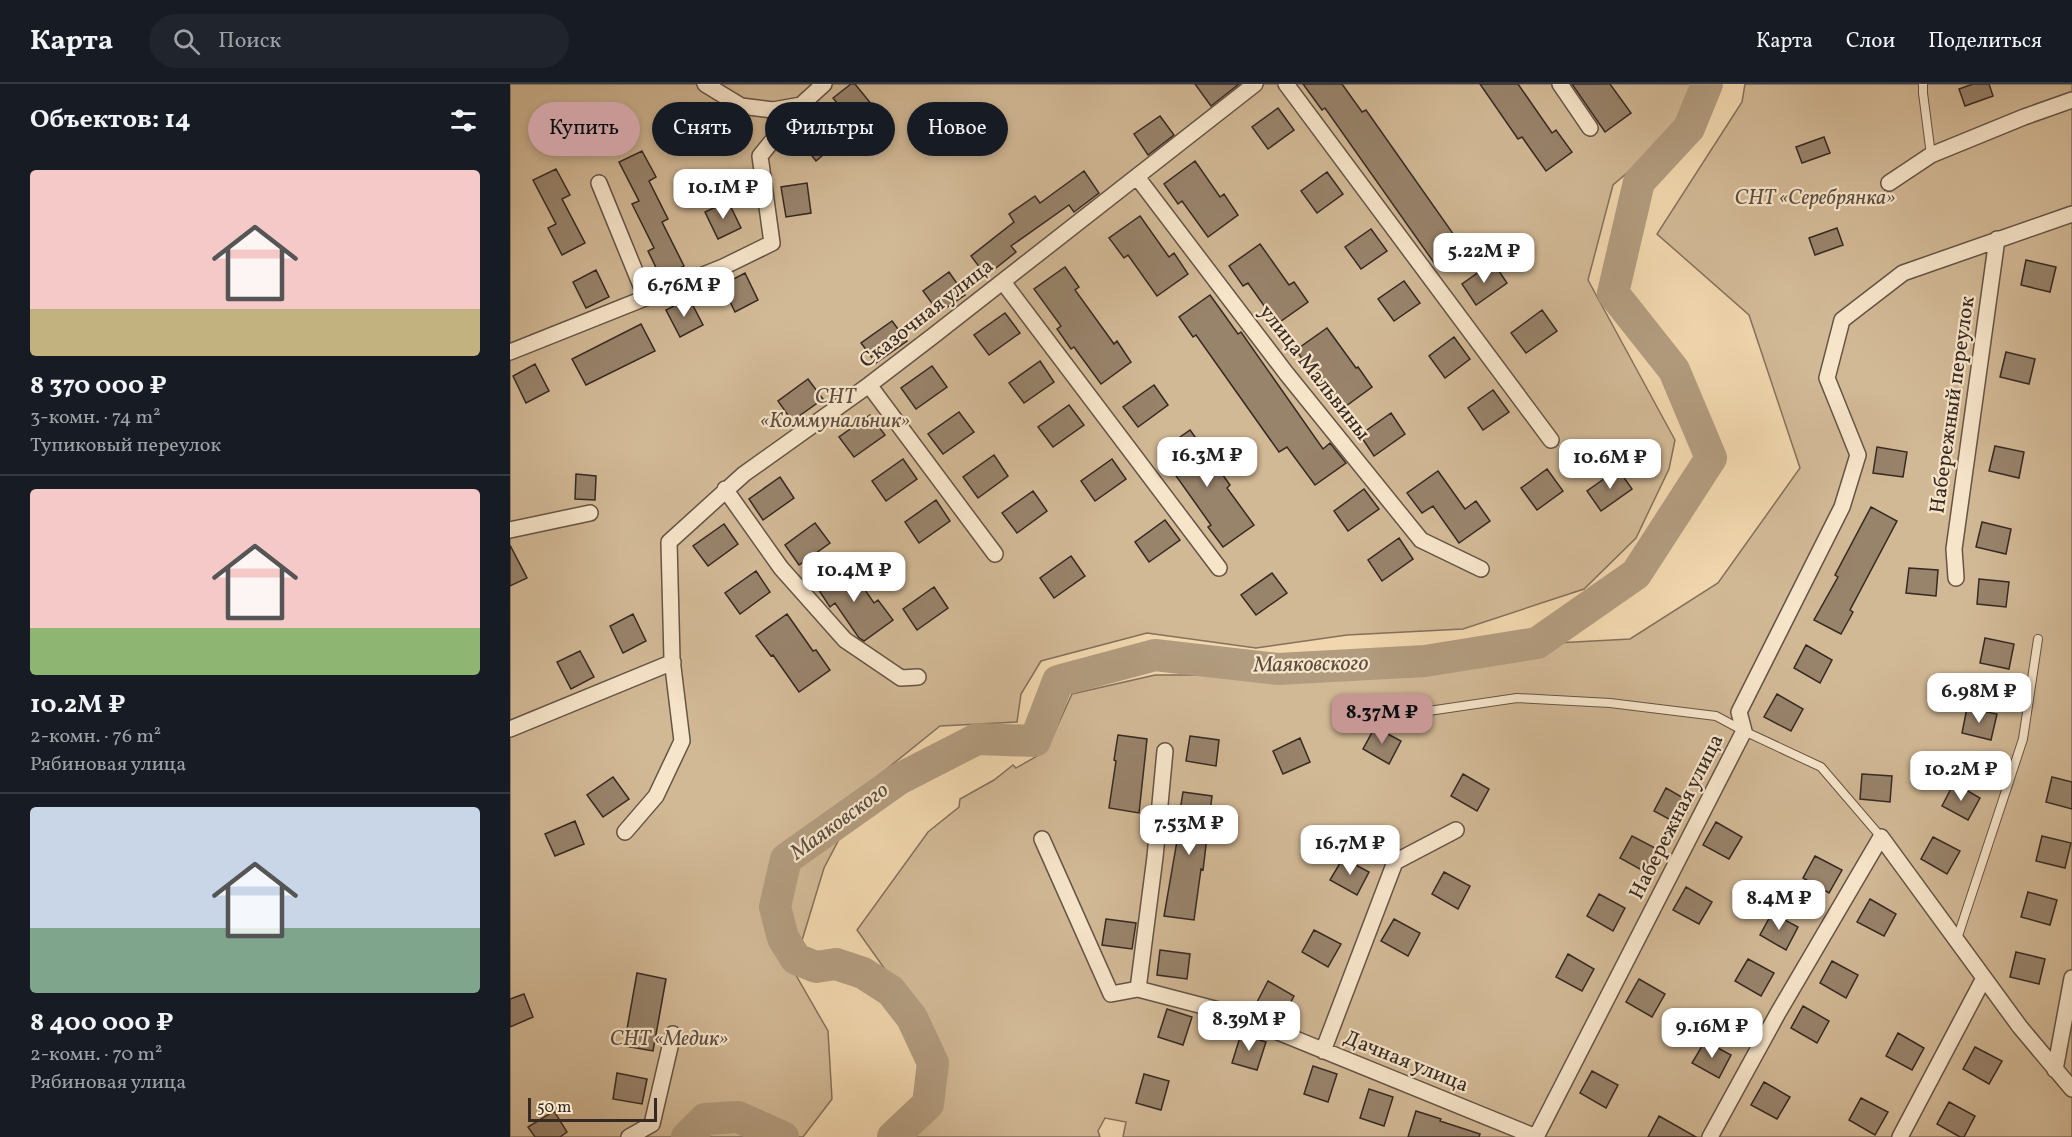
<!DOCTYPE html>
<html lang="ru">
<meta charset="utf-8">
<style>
:root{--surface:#171b24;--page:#20242c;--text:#f1f3f6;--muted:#9ea1a6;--line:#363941;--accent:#c59692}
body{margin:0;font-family:Vollkorn,serif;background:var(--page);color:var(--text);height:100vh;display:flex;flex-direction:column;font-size:22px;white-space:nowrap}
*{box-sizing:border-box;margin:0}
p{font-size:20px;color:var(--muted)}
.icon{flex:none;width:33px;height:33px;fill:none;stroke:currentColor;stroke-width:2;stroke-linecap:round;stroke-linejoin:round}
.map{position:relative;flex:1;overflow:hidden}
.side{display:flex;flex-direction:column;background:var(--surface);width:510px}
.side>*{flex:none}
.banner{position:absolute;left:18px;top:18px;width:570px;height:54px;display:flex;gap:12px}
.scale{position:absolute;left:18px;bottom:15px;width:129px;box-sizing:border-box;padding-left:6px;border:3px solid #362923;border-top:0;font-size:16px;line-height:21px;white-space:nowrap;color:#362923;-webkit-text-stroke:4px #f7e5ca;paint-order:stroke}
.price{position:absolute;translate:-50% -51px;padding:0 14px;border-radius:12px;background:#fff;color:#222;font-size:20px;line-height:39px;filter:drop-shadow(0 2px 3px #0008)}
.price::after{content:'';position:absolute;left:50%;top:36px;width:18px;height:14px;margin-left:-9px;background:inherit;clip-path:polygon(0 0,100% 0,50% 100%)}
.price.current{background:var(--accent);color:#111}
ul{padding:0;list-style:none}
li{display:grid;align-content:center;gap:12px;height:318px;padding:0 30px}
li+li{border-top:2px solid var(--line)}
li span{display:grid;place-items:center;height:186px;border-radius:6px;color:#555}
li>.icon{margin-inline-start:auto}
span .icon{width:108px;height:108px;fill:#fffc;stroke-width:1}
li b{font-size:26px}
h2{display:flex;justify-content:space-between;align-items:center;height:72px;padding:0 30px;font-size:26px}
.pill{padding:0 21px;border-radius:27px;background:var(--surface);box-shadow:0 3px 9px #0003;font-size:21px;line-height:54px}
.pill.current{background:var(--accent);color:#111}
header{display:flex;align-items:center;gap:36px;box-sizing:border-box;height:84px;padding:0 30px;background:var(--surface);border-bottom:2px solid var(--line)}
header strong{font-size:28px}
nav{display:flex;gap:33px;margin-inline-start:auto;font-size:21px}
.search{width:420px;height:54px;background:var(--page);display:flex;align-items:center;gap:15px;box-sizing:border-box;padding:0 21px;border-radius:33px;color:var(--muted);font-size:22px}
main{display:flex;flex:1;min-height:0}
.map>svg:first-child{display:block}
.green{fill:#d2b996;stroke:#84715c;stroke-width:1.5}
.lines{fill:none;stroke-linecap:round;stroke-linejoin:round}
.river{stroke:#b29c7f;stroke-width:32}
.building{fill:#98836b;stroke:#362923;stroke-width:1.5}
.lane-casing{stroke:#655446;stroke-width:10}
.street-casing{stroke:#655446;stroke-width:18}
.lane{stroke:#f7e5ca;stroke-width:8}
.street{stroke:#f7e5ca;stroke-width:15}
.labels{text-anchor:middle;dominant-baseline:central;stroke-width:4.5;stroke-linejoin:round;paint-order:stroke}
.park-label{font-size:21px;font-style:italic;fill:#5d4d40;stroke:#f7e5ca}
.street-label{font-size:21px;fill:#362923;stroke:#f7e5ca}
.water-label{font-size:22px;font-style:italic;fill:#5b4c3f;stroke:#f7e5ca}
</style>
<header>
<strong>Карта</strong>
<div class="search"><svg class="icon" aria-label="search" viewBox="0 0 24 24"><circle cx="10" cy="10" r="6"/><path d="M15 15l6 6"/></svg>Поиск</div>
<nav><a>Карта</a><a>Слои</a><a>Поделиться</a></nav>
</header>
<main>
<section class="side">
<h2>Объектов: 14<svg class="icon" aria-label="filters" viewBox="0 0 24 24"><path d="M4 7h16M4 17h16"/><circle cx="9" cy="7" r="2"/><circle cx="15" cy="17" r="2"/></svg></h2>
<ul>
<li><span style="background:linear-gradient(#f6c9c9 75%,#c2b280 0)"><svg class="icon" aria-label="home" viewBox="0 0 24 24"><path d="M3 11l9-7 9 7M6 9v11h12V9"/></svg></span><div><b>8 370 000 ₽</b><p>3-комн. · 74 m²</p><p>Тупиковый переулок</p></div></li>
<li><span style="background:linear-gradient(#f6c9c9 75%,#8fb573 0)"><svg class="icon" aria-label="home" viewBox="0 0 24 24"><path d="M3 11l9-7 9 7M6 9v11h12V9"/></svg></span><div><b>10.2M ₽</b><p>2-комн. · 76 m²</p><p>Рябиновая улица</p></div></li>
<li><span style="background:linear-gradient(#c9d6e8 65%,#7fa58c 0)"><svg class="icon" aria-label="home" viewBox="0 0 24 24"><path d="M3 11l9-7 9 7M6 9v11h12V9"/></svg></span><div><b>8 400 000 ₽</b><p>2-комн. · 70 m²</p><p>Рябиновая улица</p></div></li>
</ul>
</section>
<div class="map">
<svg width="1562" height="1053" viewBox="0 0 1562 1053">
<rect width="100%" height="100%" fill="#f2d7ae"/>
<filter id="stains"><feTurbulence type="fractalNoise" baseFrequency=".00333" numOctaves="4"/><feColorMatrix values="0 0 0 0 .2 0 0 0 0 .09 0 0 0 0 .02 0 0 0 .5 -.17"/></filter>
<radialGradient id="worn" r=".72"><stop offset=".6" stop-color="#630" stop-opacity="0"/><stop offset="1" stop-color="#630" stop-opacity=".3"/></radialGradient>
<path class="green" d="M0,0h1184l-24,52 -57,49 -25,95 87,160 -6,29 -33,69 -52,51 -121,40 -116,6 -91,13 -109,-15 -106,28 -20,33 -4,28 -77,4 -72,58 -44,84 -31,102 35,61 4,68 -29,38h-293z
M1235,0h327v1053h-949l3,-15 -21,-4 -7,13 2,6h-188l26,-32 -2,-64 -79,-111 71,-98 31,-25 1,-8 34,-19 19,-15 3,3 30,-17 26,-57 83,-19h236l71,-20 94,-12 74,-4 88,-56 82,-115 -51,-153 -92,-81 85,-132z"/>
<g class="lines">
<path class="river" d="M177,1053l18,-18 33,-2 45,20
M383,1053l35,-33 5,-41 -21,-45 -21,-27 -28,-18 -27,-9 -20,3 -20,-8 -13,-21 -8,-31 11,-48 113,-80 78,-40 58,2 23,-60 97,-26 123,14 147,-8 112,-18 99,-69 75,-116 -37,-88 -61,-77 26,-111 50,-54 18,-44"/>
</g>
<path class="building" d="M341,0h4l17,21 -20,16 -19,-23z
M685,0h44l-28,22z
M793,0h39l20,28 4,-2 95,135 -26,19 -110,-156 -3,2z
M970,0h38l34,49 4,-3 16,22 -26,19 -24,-34 -4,2z
M1062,0h38l21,29 -26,19z
M1463,0h16l4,12 -28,10 -6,-17z
M768,24l16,22 -26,19 -16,-22z
M650,32l14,19 -26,20 -14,-21z
M307,37l19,23 -20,17 -19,-24z
M1314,53l6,16 -28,10 -6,-16z
M132,67l14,26 -7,4 19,38 -6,3 22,44 -23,12 -13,-27 6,-3 -22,-44 7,-3 -20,-39z
M685,77l25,36 4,-3 14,21 -30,22 -26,-36 -4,3 -14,-20z
M46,85l14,26 -8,4 23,44 -23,12 -14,-27 8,-4 -23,-44z
M574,87l15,22 -25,19 -5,-7 -58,41 5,6 -30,24 -15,-20 43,-34 -5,-8 26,-18 5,7z
M817,88l16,22 -26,19 -16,-22z
M297,99l4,30 -25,4 -5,-30z
M218,117l13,27 -23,11 -13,-27z
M630,132l29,41 5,-4 14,21 -31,22 -29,-41 -4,3 -15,-20z
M1327,144l6,17 -28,10 -6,-17z
M861,145l16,22 -26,18 -16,-22z
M750,160l29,41 5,-3 14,20 -31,22 -29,-41 -5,3 -14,-20z
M1516,176l30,7 -6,25 -29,-7z
M983,178l14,21 -31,22 -14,-21z
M555,183l14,20 -4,3 39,54 3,-3 14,21 -30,22 -27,-37 -3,2 -14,-20 4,-3 -27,-37z
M86,186l13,27 -23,11 -13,-26z
M439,188l16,23 -26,18 -16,-22z
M235,189l13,27 -23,12 -13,-27z
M894,197l16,22 -26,18 -16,-22z
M700,211l28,39 3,-2 82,117 7,-6 16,20 -31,22 -28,-38 -8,5 -83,-117 -3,2 -14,-20z
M179,214l14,27 -23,12 -14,-27z
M1032,226l15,21 -31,22 -15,-20z
M495,229l15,20 -31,22 -15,-20z
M382,237l15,20 -31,22 -15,-20z
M131,240l14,27 -69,34 -14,-26z
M817,244l29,40 2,-1 14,20 -30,22 -29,-41 -3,2 -14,-20z
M944,253l16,22 -25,19 -16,-22z
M1496,268l29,7 -6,25 -29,-7z
M530,277l14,21 -30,21 -15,-20z
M25,280l14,27 -23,12 -13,-27z
M422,282l15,21 -31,22 -15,-21z
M298,295l15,20 -31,22 -14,-20z
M644,301l14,20 -30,22 -15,-20z
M983,306l16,22 -26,18 -15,-22z
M559,321l15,20 -31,22 -15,-20z
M449,328l15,20 -31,22 -15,-20z
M881,329l14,21 -31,22 -14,-21z
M360,331l15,20 -31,22 -15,-20z
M680,346l40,55 -3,3 27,37 -31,22 -15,-20 3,-2 -52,-73z
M1485,362l29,6 -5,26 -30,-7z
M1367,363l30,5 -4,25 -30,-4z
M484,371l14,21 -30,22 -15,-21z
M393,375l14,20 -31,22 -14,-20z
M602,375l14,20 -31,22 -14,-20z
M1037,385l16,22 -26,19 -16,-22z
M1108,385l14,20 -31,22 -14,-20z
M928,387l27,38 11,-8 14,20 -31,22 -26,-37 -11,7 -15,-20z
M66,390l20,2 -1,24 -20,-1z
M270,393l14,21 -31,22 -14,-21z
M854,405l15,20 -31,22 -14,-20z
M523,407l14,20 -30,22 -15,-20z
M426,416l14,21 -31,22 -14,-21z
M1361,423l26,14 -47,89 3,2 -12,22 -27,-14 24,-43 -3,-2z
M655,436l15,20 -31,22 -14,-20z
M1472,438l29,7 -5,25 -30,-7z
M305,439l15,20 -31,22 -14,-20z
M214,440l14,20 -30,22 -15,-20z
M889,454l14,21 -31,22 -14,-21z
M0,461l17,33 -17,8z
M561,472l14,20 -31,22 -14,-20z
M337,480l27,39 4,-3 15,20 -29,21 -5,-3 -24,-35 -5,4 -14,-21z
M1399,484l29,2 -2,26 -30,-3z
M246,487l14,21 -30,22 -15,-21z
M762,489l15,20 -31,22 -15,-20z
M1469,495l30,3 -3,25 -29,-3z
M424,503l14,21 -31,22 -14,-21z
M123,530l13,27 -23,12 -13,-27z
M277,530l26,37 3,-1 14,20 -31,22 -26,-37 -2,1 -15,-20z
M1475,554l29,6 -5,25 -29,-6z
M1296,561l26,15 -12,23 -26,-15z
M70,567l14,26 -23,12 -14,-27z
M1267,610l26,15 -12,22 -27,-14z
M1457,624l30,6 -6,26 -29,-7z
M865,643l26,14 -12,23 -26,-15z
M608,651l29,4 -8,74 -30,-5 7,-47 -2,-1z
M680,652l29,4 -3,26 -30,-5z
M790,654l10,24 -27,12 -10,-23z
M953,690l26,15 -12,22 -26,-15z
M1352,690l30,2 -2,26 -30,-3z
M103,693l16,22 -26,18 -16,-22z
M1542,693l20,5v27l-26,-7z
M1444,699l26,15 -12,22 -26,-14z
M1156,704l26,15 -12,22 -26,-14z
M673,708l29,4 -9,74 -2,-1 -7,51 -30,-4 17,-98 -2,-1z
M65,737l9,23 -29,12 -10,-22z
M1206,738l26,15 -13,22 -26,-14z
M1122,752l27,14 -12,23 -27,-15z
M1532,752l29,7 -6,25 -29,-7z
M1423,753l27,14 -13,23 -26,-15z
M1305,772l27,14 -13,23 -26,-15z
M833,774l26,14 -12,23 -27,-15z
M934,788l26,14 -12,23 -26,-15z
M1176,803l26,15 -13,22 -26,-14z
M1518,808l29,8 -7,25 -29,-8z
M1089,810l26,14 -12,23 -26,-15z
M1360,815l26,15 -12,22 -27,-14z
M1262,829l26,14 -12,23 -26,-15z
M596,835l30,4 -4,26 -30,-4z
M884,835l26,14 -12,23 -27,-15z
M804,846l27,14 -13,23 -26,-15z
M650,866l30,4 -3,25 -30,-4z
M1506,868l29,7 -6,25 -29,-7z
M1058,870l26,15 -12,22 -26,-14z
M1238,875l26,14 -13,23 -26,-15z
M1322,877l26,14 -12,23 -26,-15z
M127,889l29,6 -13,72 -29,-5z
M1129,895l26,15 -13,23 -26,-15z
M758,897l26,15 -12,23 -26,-15z
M14,910l9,23 -23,10v-28z
M1293,922l26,15 -12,22 -26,-15z
M657,925l25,8 -9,28 -25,-8z
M1388,949l26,15 -12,22 -26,-14z
M731,950l25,8 -9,28 -25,-7z
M1195,957l26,14 -12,23 -27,-15z
M1465,963l27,14 -13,23 -26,-15z
M803,982l24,8 -9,28 -24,-8z
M1082,987l26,14 -12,23 -26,-15z
M107,989l30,6 -5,25 -29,-5z
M634,990l25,7 -8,29 -25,-7z
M1254,998l26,15 -13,22 -26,-14z
M859,1005l24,8 -9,29 -24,-8z
M1351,1014l27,14 -13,23 -26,-15z
M1439,1018l26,14 -11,21h-4l-23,-13z
M44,1027l13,21 -7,5h-25l-7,-10z
M906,1027l25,8 -1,2 40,13 -1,3h-71z
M1149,1032l37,21h-48z"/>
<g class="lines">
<g class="lane-casing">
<path id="lane" d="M1413,0v9l8,62
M905,629l102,-15 93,5 106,13 28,15 77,36 60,70
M1447,855l66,-200 15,-100"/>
</g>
<g class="street-casing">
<path id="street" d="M195,0l36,22 32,4 28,-5
M776,0l265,356
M1050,0l30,44
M627,93l149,196 135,167 60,29
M89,99l47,115
M1379,99l42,-28 93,-38 48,-17
M493,198l216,286
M0,268l213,-85 49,-24 -12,-87 41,-51 23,-21
M359,301l126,169
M215,405l56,79 64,72 56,38 17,-1
M0,446l80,-17
M1446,494l-2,-29 43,-310
M0,645l163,-67
M115,748l31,-36 26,-55 -10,-82 -3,-117 75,-68 125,-89 64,-49 322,-252
M532,755l69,155 27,-5 96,25 302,123 208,-406 -5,-19 103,-205 16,-52 -31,-77 15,-58 61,-47 169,-59
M628,905l17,-132 10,-106
M813,967l72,-189 61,-32
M1545,986l17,-92
M119,1053l23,-13 21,-90
M1200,1053l68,-124 103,-176 139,190 52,62
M1390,1053l84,-159"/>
</g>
<use href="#lane" class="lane"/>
<use href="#street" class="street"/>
</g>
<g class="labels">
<g class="park-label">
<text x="1305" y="114">СНТ «Серебрянка»</text>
<text x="325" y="313">СНТ<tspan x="325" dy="24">«Коммунальник»</tspan></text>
<text x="159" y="955">СНТ «Медик»</text>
</g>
<g class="street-label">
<text transform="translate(417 230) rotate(-38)">Сказочная улица</text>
<text transform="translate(804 289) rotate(52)">улица Мальвины</text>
<text transform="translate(1443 321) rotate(-82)">Набережный переулок</text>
<text transform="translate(1167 733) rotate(-63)">Набережная улица</text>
<text transform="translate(896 978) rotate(22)">Дачная улица</text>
</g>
<g class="water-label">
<text transform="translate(801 581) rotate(-1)">Маяковского</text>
<text transform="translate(330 738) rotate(-36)">Маяковского</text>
</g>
</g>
<rect width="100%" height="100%" filter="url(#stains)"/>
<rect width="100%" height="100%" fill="url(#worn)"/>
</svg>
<div class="scale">50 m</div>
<b class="price" style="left:213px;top:136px">10.1M ₽</b>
<b class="price" style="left:974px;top:200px">5.22M ₽</b>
<b class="price" style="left:174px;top:234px">6.76M ₽</b>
<b class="price" style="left:697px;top:404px">16.3M ₽</b>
<b class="price" style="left:1100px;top:406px">10.6M ₽</b>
<b class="price" style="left:344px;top:519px">10.4M ₽</b>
<b class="price" style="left:1469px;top:640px">6.98M ₽</b>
<b class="price current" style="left:872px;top:661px">8.37M ₽</b>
<b class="price" style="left:1451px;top:718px">10.2M ₽</b>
<b class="price" style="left:679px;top:772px">7.53M ₽</b>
<b class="price" style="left:840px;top:792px">16.7M ₽</b>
<b class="price" style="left:1269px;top:847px">8.4M ₽</b>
<b class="price" style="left:739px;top:968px">8.39M ₽</b>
<b class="price" style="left:1202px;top:975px">9.16M ₽</b>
<div class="banner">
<a class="pill current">Купить</a>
<a class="pill">Снять</a>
<a class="pill">Фильтры</a>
<a class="pill">Новое</a>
</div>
</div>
</main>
